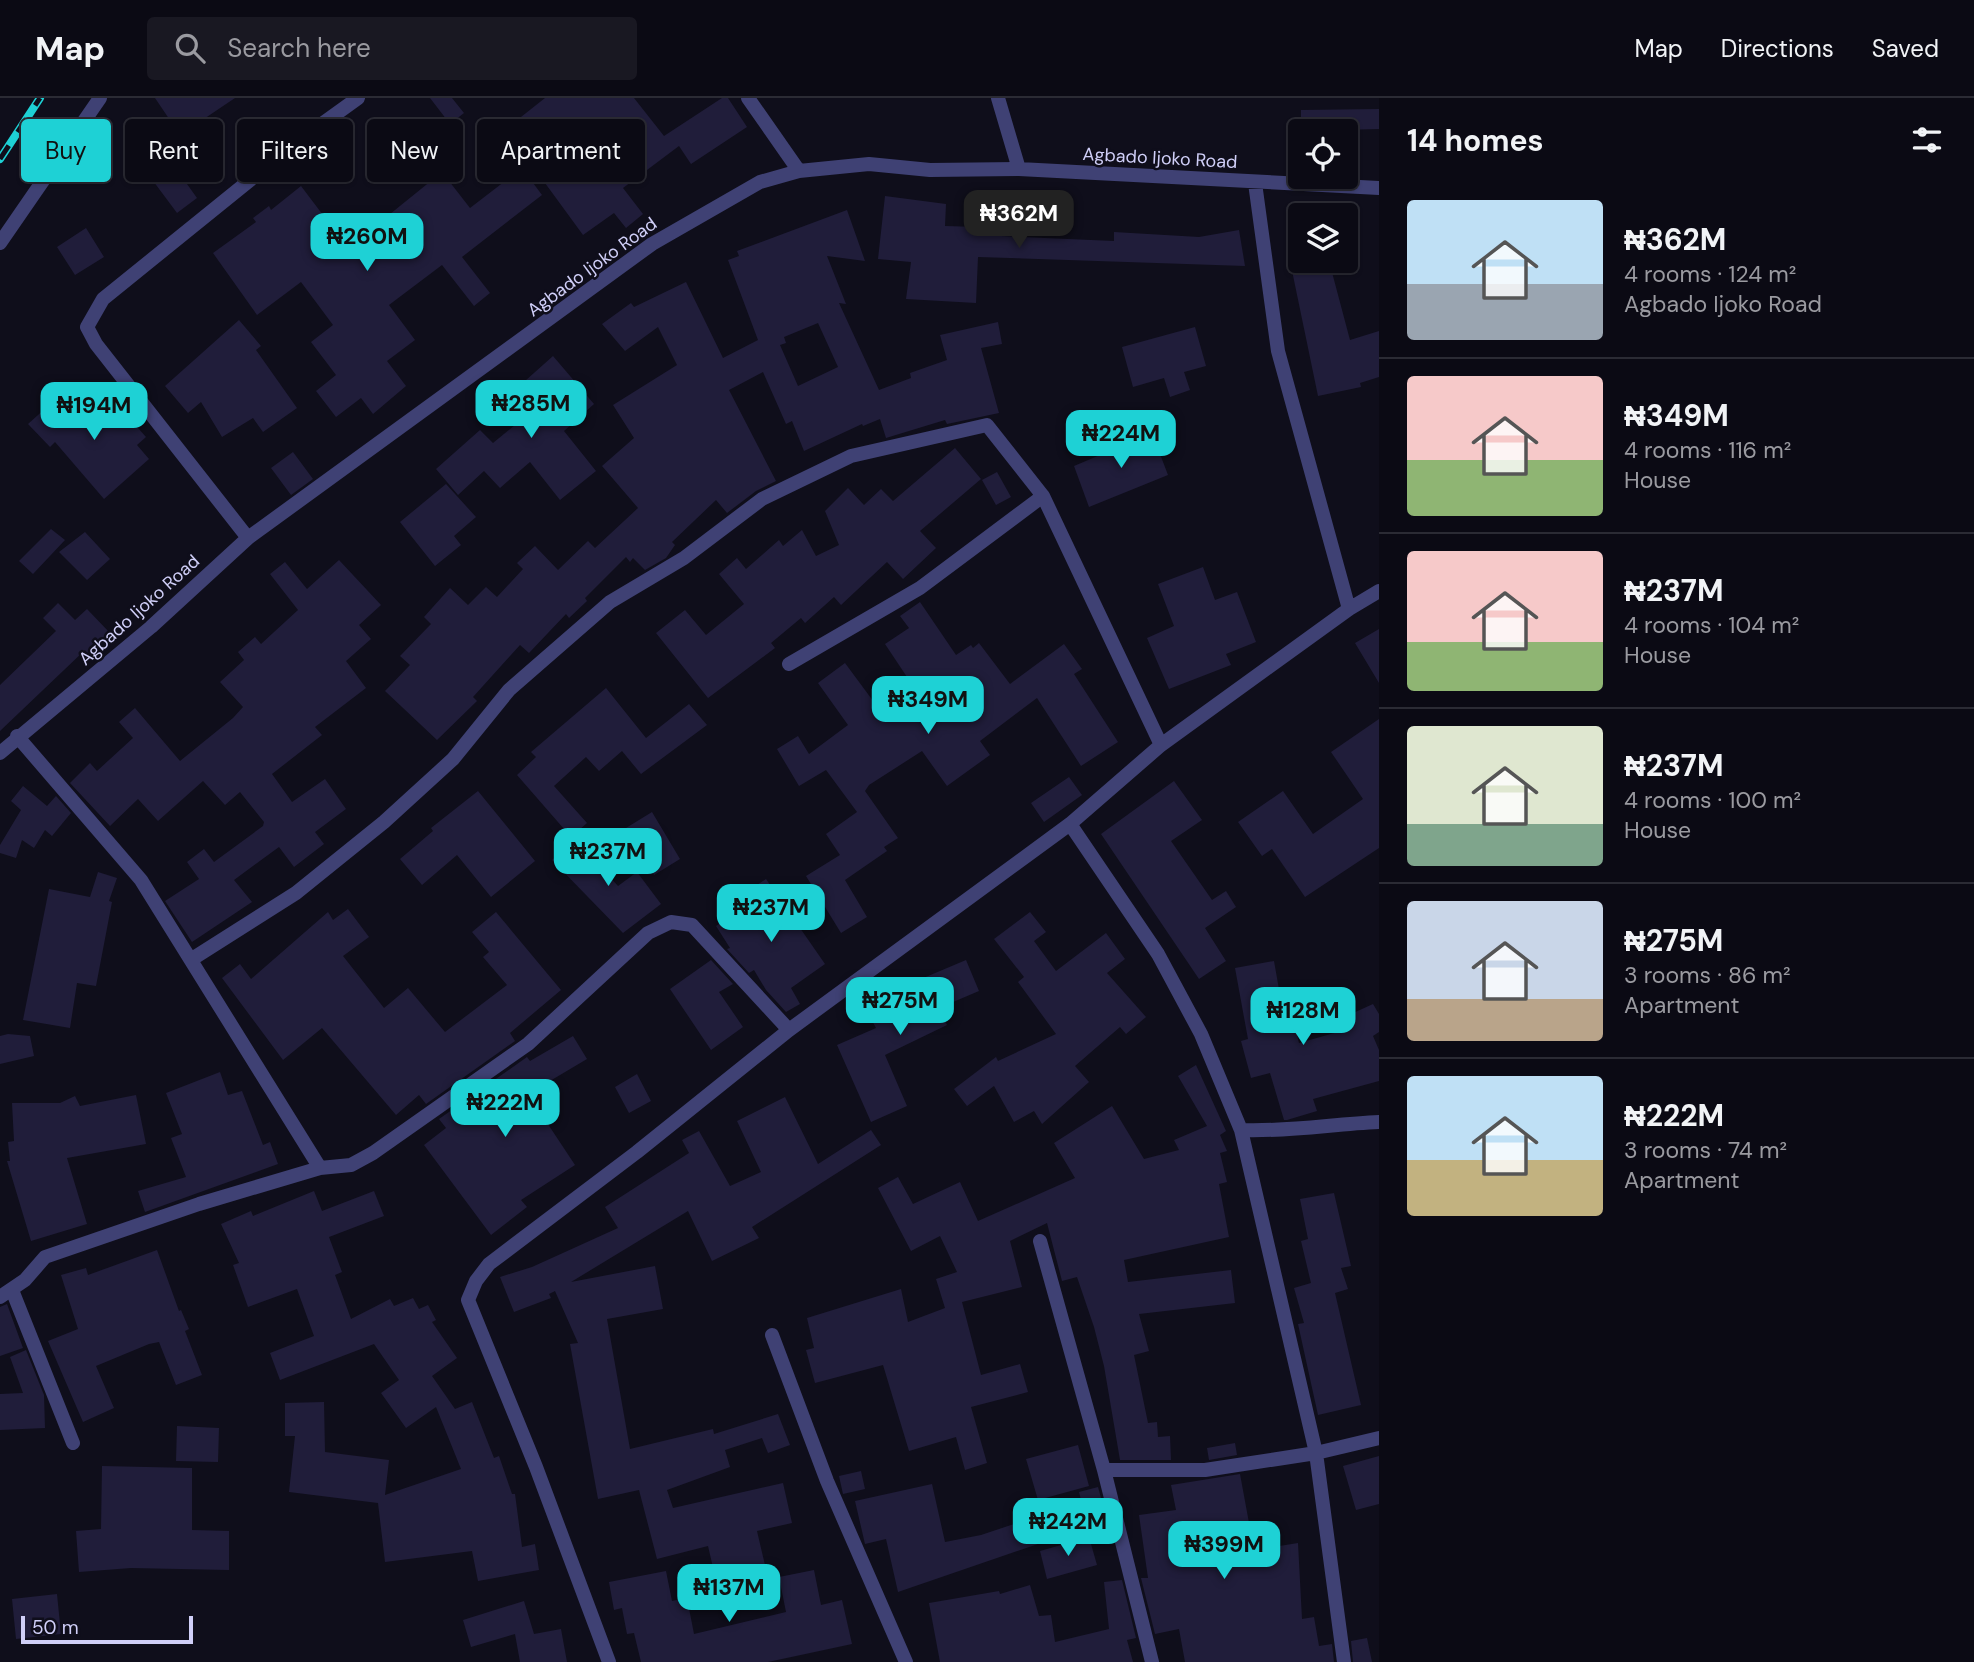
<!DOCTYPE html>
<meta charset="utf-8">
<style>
:root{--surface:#0b0a14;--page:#191822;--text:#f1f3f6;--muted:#9a9aa0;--line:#2b2b34;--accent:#1ed1d5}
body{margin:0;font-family:"DM Sans",sans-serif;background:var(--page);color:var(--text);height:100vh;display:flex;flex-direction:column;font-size:26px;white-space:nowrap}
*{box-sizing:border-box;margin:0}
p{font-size:23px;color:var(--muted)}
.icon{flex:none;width:38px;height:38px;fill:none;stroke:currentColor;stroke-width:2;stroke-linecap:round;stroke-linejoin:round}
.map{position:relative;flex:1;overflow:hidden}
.drawer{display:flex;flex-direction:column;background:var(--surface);width:595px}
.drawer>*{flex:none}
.guide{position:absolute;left:21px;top:21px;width:665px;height:63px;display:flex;gap:14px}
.fabs{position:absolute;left:1288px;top:21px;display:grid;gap:14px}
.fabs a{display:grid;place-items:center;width:70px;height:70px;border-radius:7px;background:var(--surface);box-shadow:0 2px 5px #0004,0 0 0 2px var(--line);font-size:35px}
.scale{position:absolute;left:21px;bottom:18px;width:172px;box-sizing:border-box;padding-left:7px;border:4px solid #d0cff8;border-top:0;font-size:19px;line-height:24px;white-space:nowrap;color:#d0cff8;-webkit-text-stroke:5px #0f0e1b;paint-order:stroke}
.price{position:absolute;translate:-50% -60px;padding:0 16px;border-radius:14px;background:var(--accent);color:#111;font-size:23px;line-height:46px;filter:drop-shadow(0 2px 4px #0008)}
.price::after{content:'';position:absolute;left:50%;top:42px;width:21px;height:16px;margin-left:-10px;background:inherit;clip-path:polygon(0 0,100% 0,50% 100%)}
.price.on{background:#222;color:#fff}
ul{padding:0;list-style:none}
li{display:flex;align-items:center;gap:21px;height:175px;padding:0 28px}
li+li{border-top:2px solid var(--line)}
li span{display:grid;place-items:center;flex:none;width:196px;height:140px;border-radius:7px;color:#555}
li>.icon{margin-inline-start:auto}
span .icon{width:84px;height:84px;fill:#fffc;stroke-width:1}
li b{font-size:30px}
h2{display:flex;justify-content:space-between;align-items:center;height:84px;padding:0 28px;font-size:30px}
.chip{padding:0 24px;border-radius:7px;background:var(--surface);box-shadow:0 2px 5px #0004,0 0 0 2px var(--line);font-size:24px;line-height:63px}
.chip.on{background:var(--accent);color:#111}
header{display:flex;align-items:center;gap:42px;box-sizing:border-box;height:98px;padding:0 35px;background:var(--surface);border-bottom:2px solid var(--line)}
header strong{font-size:33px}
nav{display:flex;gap:38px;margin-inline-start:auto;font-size:24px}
.search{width:490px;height:63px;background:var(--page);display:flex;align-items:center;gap:18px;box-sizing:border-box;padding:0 24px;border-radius:7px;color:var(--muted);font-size:26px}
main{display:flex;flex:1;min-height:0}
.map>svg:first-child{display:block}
.building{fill:#201d3a;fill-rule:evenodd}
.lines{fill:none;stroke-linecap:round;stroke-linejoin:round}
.minor{stroke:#3f4174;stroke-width:14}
.rail-casing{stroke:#1ed1d5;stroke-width:8}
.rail{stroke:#0f0e1b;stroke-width:5;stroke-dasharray:16;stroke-linecap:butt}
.labels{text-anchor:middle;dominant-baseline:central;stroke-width:5;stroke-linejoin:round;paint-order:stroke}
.street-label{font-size:18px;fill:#d0cff8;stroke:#0f0e1b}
</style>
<header>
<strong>Map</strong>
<div class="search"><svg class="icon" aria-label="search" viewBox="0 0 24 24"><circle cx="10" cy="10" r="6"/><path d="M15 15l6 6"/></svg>Search here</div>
<nav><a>Map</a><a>Directions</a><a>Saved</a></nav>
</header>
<main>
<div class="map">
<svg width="1379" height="1564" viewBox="0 0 1379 1564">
<rect width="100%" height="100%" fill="#0f0e1b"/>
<path class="building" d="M155,0h80l-55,37z
M430,0h22l12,15 -14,11z
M545,0h89l30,38 58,-38h6l19,29 -56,37 -12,-18 -56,42 20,26 -17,14 -12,-15 -31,22 -38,-52 25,-19 -25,-34 -23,18 -15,-20z
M1379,11v20l-78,2v-21z
M194,30l22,40 -29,16 10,14 -20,15 -35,-47z
M522,70l20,27 -80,62 28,36 -16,13 -32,-41 -53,40 26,35 -28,21 19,25 -33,28 -12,-16 -25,19 -20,-26 20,-16 -25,-33 22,-17 -32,-43 -44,33 -44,-62 43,-31 -3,-4 16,-12 2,4 30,-24 47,62 94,-76 28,36z
M885,98l61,8 -1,22 34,1 -1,8 136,6v-9l85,5 40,-7 6,36 -267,-9 -2,46 -70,-4 5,-37 -33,-3z
M847,112l18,51 -38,-5 19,48 -7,-1 40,87 32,-12 -1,-5 37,-13 -7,-25 58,-13 4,22 -21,4 18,65 -52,11 -2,-4 -59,18 -6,-19 -17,7 -1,-2 -58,27 -12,-30 -6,3 -23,-52 -34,18 47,91 -20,10 -29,22 -11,-13 -44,42 3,3 -9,13 -21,12 -12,-12 -3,4 -4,-5 -41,41 2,3 -18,17 -3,-4 -37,39 -9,-8 -47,52 4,4 -40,39 -52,-49 25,-26 -10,-9 31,-32 -7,-7 26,-29 18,17 18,-18 11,10 26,-28 -6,-6 18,-17 23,24 30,-29 7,7 43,-40 -36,-42 32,-28 -21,-33 64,-40 -19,-38 -33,24 -23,-27 29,-21 3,4 52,-25 37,76 35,-18 -30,-80 11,-4 -2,-5zM818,225l20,44 -40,19 -18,-41 6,-2 -2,-6z
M86,130l18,29 -29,18 -18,-28z
M1290,163h39l21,79 29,-9v46l-19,6 1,4 -43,9z
M239,222l22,26 -5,4 41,58 -34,24 -10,-14 -31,19 -21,-35 -13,11 -23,-27z
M1195,229l11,39 -22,6 6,18 -20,7 -6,-19 -31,9 -11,-40z
M553,258l41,48 -30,27 32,40 -36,29 -30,-38 -30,26 -16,-17 -26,24 -22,-26 44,-39 13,13 50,-41 -18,-21z
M88,291l34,38 8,-8 16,18 -9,8 12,14 -45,40 -49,-57 -5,5 -22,-23 20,-18 9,10z
M1152,335l16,42 -79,32 -15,-41z
M955,350l26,31 -61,52 16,17 -33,31 -16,-17 -46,43 -7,-8 -29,26 -4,-5 -30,25 4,5 -67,50 -52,-65 29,-23 21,25 38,-31 -25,-30 18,-16 9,11 33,-29 4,6 19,-16 14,26 23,-11 -14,-34 23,-23 16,17 17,-16 12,12z
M293,354l20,27 -22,16 -20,-27z
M997,374l14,25 -15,8 -14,-25z
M446,386l30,33 -22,19 7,9 -26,21 -35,-44z
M51,431l14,11 -32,34 -14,-13z
M85,434l25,27 -23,21 -28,-28z
M339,462l42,45 -22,20 12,14 -25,22 20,27 -51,39 7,8 -50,39 20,28 33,-23 21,30 -31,23 9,12 -30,23 -15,-20 -45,33 18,22 -60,40 -27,-41 34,-22 -12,-17 17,-13 10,13 49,-36 1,-4 -24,-30 -15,13 -22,-24 -45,40 -20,-22 -28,27 -40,-43 20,-20 7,8 36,-33 -14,-16 16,-14 45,53 53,-43 10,-11 -23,-25 24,-22 -6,-8 17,-15 6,7 37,-34 -28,-36 15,-12 22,27z
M1203,469l12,33 22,-8 19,50 -30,12 5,11 -62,24 -22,-51 27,-12 -16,-42z
M920,504l36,53 15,-10 2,3 6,-5 31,41 54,-40 18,25 -8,5 44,68 -37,24 -44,-68 -57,43 10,14 -43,31 -25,-35 -53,34 -4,6 33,47 -14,9 3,4 -42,29 22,37 -26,16 -35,-57 34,-21 -14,-21 31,-22 -31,-42 -27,16 -22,-37 21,-13 11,18 39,-29 -30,-42 27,-20 37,50 33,-24 -30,-45 24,-16 -9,-12z
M58,505l17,17 12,-11 23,24 -22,21 -3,-4 -85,81v-46l56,-54 -13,-13z
M1379,531v54l-24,-40z
M606,590l40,50 43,-34 18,21 -66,49 -19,-23 -23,20 -13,-14 -32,29 33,37 -16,14 -54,-62 19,-18 -5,-5z
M1379,621v129l-74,49 -33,-48 -10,7 -24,-34 45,-31 30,43 50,-35 -32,-47z
M1069,679l13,18 -38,27 -13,-19z
M1174,683l28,39 -31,21 41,59 14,-9 10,16 -31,21 21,33 -27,18 -98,-145z
M23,688l24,20 9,-10 15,17 -19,23 -7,-6 -11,18 -12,-8 -6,18 -16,-5v-8l21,-35 -10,-9z
M478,693l57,70 -44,36 -34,-42 -35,30 -22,-26 33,-28 -2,-3z
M652,714l28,47 -26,16 -28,-47z
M575,741l43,47 19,-14 24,32 -38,29 -71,-73z
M98,774l19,6 -8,23 3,1 -16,84 -19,-3 -7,45 -47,-8 26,-131 41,8z
M766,781l59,85 -34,24 9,16 -14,8 -20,-22 -12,-20 -5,3 -22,-24 3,-1 -14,-22 30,-19 -7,-10z
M348,811l21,28 -26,19 41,52 24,-20 37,44 62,-47 -24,-28 6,-5 -17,-20 24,-20 65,78 -51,43 5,8 -89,63 -7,-9 -23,20 -74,-87 -39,32 -61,-82 18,-14 11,15 77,-67 5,8z
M1030,814l16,20 -12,9 22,30 50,-38 19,26 -18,14 39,44 -20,17 -6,-7 -45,39 14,16 -47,42 -8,-13 -20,11 -20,-36 -27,20 -13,-17 42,-32 2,4 58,-27 -38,-52 6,-5 -30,-38z
M711,862l22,24 -14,8 24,35 -32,23 -41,-61z
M966,862l13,31 -40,17 8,17 -62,30 22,51 -36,16 -34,-77 39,-17 -12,-22 22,-12 10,18 33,-15 -8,-18z
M1274,863l12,68 9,-2 4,16 46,-13 -5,-11 33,-15 6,10v18l-6,4 6,14v31l-66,18 4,12 -30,9h-3l-14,-47 -19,5 -10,-37 7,-2 -13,-71z
M8,936l22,2 4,20 -34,8v-28z
M573,938l14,23 -59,35 47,71 -54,35 6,7 -36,28 -67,-90 22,-17 -7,-9 88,-62 3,4z
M1196,967l30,66 -6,4 7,16 -7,2 7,29 -8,2 10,53 -105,23 4,22 103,-12 4,33 -96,11 10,37 -15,4 14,68 9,-1 1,15 12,-1 1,24h-51l-16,-94 -10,-39 -17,-50 -15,4 -15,-58 -37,18 12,46 -60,15 19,73 39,-11 8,28 -57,15 16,56 -22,7 -9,-33 -47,14 -26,-86 -68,18 -9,-33 8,-2 -7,-30 94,-29 7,33 37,-14 -9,-29 21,-7 -17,-36 -29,15 -33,-63 20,-11 15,27 47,-22 18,39 97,-43 -21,-35 58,-37 32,53 35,-9 -5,-10 33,-14 -29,-50z
M220,974l8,23 14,-4 21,54 7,-3 8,22 -133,48 -7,-21 48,-14 -15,-39 11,-4 -16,-41z
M637,976l14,27 -22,12 -14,-26z
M136,997l10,49 -79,14 20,66 -56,17 -24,-80h3l-2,-19 6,-1 -2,-38h48l15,-7 5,10z
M785,999l33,67 53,-34 10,15 -129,82 7,11 -47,23 -24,-50 -117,71 84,-16 8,43 -56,10 23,130 83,-20 1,5 64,-20 12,31 -22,8 -6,-15 -37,12 5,17 -63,23 6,18 110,-25 9,40 -35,8 11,47 -50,11 -10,-43 -51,13 -18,-69 -41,9 -28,-155 8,-1 -23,-52 -6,3 2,4 -37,14 -14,-35 32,-10 86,-39 -13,-21 84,-54 -7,-13 17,-9 31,55 31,-14 -24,-51z
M314,1093l8,20 52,-20 10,25 -55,21 13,35 -7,3 16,44 39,-20 4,7 19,-8 6,11 9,-4 8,15 -4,2 25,36 -25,18 23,33 17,-7 22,56 5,-2 13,38h3l7,53 13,-3 4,26 -61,11 -6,-30 -87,11 -7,-59 -89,-11 6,-56h-10v-33l39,-1 1,50 64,8 -4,35 76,-26 -25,-62 -30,21 -25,-35 18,-13 -25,-36 -94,36 -10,-27 44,-17 -17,-47 -49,18 -15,-42 6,-2 -18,-39 30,-13 2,5z
M1334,1095l17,73 -10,2 7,21 -13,4 26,112 -43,10 -20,-91 6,-1 -10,-35 17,-5 -10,-42 7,-2 -8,-40z
M157,1152l22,61 2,-1 8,19 -4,2 17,44 -26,10 -17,-43 -10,2 -53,22 18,42 -31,14 -35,-81 30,-12 -17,-54 25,-7 2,7z
M7,1206l16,44 -23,8v-49z
M26,1252l18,45 1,33 -45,2v-36l23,-1 -13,-36z
M177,1328l42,2 -1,34 -42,-1z
M1235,1345l2,12 -28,5 -2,-12z
M1078,1347l11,41 -51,14 -12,-41z
M1379,1358v48l-23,6 -13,-44z
M102,1368l90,2v62l37,1v39l-98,-2 -52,4 -3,-41 25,-2z
M861,1373l4,18 -22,5 -4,-18z
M1240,1376l14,76 44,-7 4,76 12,-2 5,29 13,-2 2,18h-149l-6,-33 -24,5 -14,-56h7l-9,-63 37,-5 -5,-25z
M932,1386l13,58 36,-7 48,-16 9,25 -140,48 -12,-53 -21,5 -10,-43z
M1098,1389l7,25 -20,4 -6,-24z
M1089,1439l8,28 -50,14 -7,-28z
M814,1472l7,35 21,-5 10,44 -84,18h-127l-7,-29 -7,1 -5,-26 -8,2 -5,-28 57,-11 6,30 15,-3 7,36 92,-22 -7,-35z
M1122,1482l14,58 -9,2 6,22h-193l-11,-59 70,-12 1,3 30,-9 9,31 12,-1 4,27 54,-13 -5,-47z
M57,1496l4,40 -45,5 -4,-40z
M524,1503l10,33 27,-5 6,33h-47l-5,-28 -44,13 -8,-27z
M1367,1540l5,24h-19l-2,-21z"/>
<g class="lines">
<path class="minor" d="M748,0l51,73
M998,0l21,71
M1255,85l23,168 71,258
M0,145l100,-145
M248,440l-152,-194 -9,-17 16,-28 194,-157 61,-44
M789,566l131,-76 123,-92
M17,638l124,144 179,288
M0,655l151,-126 97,-89 404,-294 108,-62 39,-11 70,-7 61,6 89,-1 360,19
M1070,726l88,130 43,80 40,96 75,323 28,209
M192,861l104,-66 88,-71 69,-63 56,-69 101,-88 74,-44 78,-59 89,-43 136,-31 56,71 118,249
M1241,1032c48,2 91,-6 138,-8
M1040,1143l64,229 48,192
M12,1192l61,153
M0,1199l25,-17 20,-23 154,-53 121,-36 31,-3 22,-12 155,-109 120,-111 23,-11 21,3 97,105
M772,1237l55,146 79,181
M1104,1372h101l111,-17 63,-15
M609,1564l-73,-195 -68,-167 8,-19 13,-17 148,-112 152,-122 281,-206 91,-79 188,-136 30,-18"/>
<g class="rail-casing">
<path id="rail" d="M0,61l40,-61"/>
</g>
<use href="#rail" class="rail"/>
</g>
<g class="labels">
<g class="street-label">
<text transform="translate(1160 60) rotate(3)">Agbado Ijoko Road</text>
<text transform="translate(592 169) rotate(-36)">Agbado Ijoko Road</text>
<text transform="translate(139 512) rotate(-42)">Agbado Ijoko Road</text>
</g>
</g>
</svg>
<div class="fabs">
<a><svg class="icon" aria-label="locate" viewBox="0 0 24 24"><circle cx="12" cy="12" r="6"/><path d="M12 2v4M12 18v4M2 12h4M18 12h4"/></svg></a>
<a><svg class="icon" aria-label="layers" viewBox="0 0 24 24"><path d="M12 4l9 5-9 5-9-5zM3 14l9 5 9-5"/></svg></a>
</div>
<div class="scale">50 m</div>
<b class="price on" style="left:1019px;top:152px">₦362M</b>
<b class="price" style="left:367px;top:175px">₦260M</b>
<b class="price" style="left:531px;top:342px">₦285M</b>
<b class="price" style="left:94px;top:344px">₦194M</b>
<b class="price" style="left:1121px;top:372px">₦224M</b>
<b class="price" style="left:928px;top:638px">₦349M</b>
<b class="price" style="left:608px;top:790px">₦237M</b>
<b class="price" style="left:771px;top:846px">₦237M</b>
<b class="price" style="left:900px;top:939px">₦275M</b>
<b class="price" style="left:1303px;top:949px">₦128M</b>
<b class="price" style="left:505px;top:1041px">₦222M</b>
<b class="price" style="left:1068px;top:1460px">₦242M</b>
<b class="price" style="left:1224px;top:1483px">₦399M</b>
<b class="price" style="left:729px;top:1526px">₦137M</b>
<div class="guide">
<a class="chip on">Buy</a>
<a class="chip">Rent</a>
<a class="chip">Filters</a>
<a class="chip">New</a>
<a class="chip">Apartment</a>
</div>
</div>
<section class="drawer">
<h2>14 homes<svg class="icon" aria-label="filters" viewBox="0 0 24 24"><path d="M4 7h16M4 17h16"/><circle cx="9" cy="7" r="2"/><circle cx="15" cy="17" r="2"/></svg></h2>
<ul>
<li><span style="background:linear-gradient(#bfe0f5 60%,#9aa5b1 0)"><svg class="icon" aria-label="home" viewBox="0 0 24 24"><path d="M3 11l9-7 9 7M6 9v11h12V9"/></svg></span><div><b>₦362M</b><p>4 rooms · 124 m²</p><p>Agbado Ijoko Road</p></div></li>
<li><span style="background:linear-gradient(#f6c9c9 60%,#8fb573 0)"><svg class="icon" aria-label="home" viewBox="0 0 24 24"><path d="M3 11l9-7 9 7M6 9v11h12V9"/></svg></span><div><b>₦349M</b><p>4 rooms · 116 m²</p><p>House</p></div></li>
<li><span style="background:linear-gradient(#f6c9c9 65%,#8fb573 0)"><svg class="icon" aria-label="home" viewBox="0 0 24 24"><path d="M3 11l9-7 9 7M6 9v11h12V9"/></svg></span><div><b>₦237M</b><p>4 rooms · 104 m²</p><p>House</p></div></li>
<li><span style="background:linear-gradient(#dfe7d0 70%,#7fa58c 0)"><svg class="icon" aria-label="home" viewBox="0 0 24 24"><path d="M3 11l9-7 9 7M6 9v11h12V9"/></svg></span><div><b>₦237M</b><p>4 rooms · 100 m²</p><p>House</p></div></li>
<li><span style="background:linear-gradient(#c9d6e8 70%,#b9a48a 0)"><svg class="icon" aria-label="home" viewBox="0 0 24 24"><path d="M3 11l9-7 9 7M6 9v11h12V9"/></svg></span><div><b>₦275M</b><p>3 rooms · 86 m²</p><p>Apartment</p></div></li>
<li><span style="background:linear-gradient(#bfe0f5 60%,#c2b280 0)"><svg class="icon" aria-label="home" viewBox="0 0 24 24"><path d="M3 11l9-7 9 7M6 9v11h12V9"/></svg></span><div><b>₦222M</b><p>3 rooms · 74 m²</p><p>Apartment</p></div></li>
</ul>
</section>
</main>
